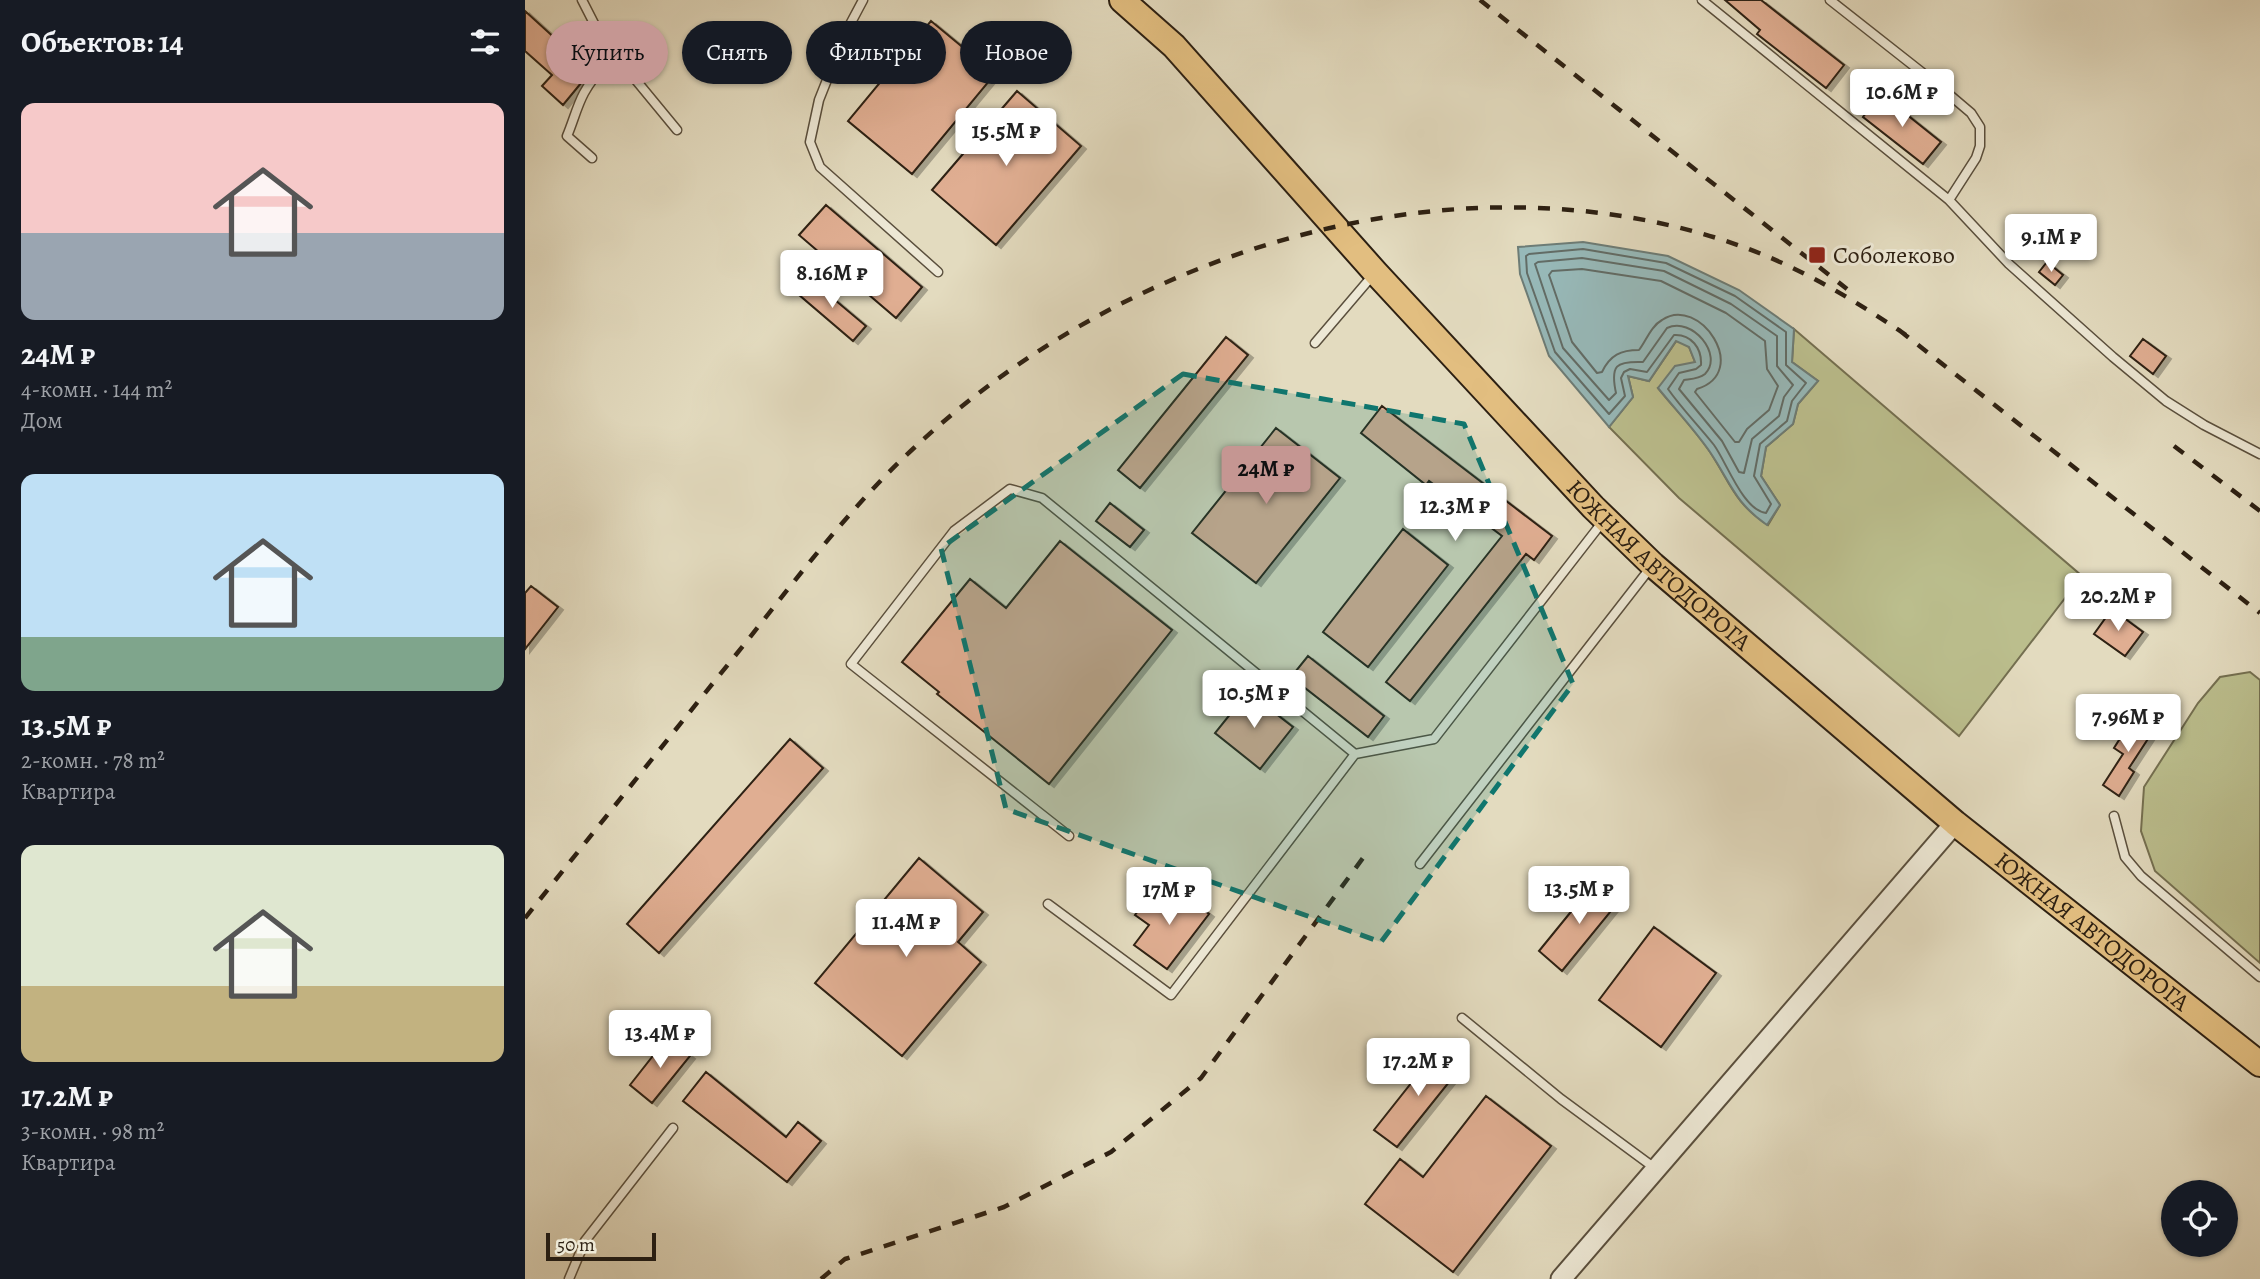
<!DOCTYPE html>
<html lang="ru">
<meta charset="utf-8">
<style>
:root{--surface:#171b24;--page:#20242c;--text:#f1f3f6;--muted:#9ea1a6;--accent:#c59692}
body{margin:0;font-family:Alegreya,serif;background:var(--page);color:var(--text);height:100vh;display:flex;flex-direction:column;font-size:26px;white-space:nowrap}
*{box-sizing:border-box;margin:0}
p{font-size:23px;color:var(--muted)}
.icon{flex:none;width:38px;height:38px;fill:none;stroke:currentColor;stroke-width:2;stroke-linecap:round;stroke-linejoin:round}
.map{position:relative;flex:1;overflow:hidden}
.details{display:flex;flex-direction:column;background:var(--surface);width:525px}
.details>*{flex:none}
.guide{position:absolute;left:21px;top:21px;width:665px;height:63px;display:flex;gap:14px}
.tools{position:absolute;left:1636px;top:1180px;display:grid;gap:14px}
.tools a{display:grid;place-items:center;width:77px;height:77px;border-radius:50%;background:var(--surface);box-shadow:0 2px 5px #0004;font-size:35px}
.scale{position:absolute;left:21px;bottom:18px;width:110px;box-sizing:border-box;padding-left:7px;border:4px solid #2d2012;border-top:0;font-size:19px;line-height:24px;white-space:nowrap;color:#2d2012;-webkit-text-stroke:5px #ede8d5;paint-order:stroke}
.price{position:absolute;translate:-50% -60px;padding:0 16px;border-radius:7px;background:#fff;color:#222;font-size:23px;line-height:46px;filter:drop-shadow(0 2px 4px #0008)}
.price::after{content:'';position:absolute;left:50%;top:42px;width:21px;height:16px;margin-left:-10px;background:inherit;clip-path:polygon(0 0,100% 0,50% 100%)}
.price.active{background:var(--accent);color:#111}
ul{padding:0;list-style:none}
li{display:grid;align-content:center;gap:14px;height:371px;padding:0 21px}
li span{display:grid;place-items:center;height:217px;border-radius:14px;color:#555}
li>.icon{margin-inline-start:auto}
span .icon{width:126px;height:126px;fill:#fffc;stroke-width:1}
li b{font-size:30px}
h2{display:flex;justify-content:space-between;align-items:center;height:84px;padding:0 21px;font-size:30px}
.tag{padding:0 24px;border-radius:32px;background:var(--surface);box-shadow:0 2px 5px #0004;font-size:24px;line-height:63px}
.tag.active{background:var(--accent);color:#111}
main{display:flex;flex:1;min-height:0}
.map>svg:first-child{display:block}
.green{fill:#bbbe8d;stroke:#746f50;stroke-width:2}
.water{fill:#97b9b9;stroke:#6d7c76;stroke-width:2}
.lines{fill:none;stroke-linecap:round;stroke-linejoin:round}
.shore{stroke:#626c66;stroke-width:2}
.building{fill:#e0ae92;stroke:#2d2012;stroke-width:2;filter:url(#shadow)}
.service-casing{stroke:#5a4f3d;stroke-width:11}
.tertiary-casing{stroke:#5a4f3d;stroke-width:23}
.primary-casing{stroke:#2d2012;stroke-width:28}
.service{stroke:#ede8d5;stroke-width:8}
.tertiary{stroke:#ede8d5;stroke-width:19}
.primary{stroke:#e2be80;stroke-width:24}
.rail{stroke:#2d2012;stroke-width:4.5;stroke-dasharray:12 12;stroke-linecap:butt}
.marked{fill:#0f766e;fill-opacity:0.2;stroke:#0f766e;stroke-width:5;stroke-dasharray:14 9;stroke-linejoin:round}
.poi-dot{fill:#8f2418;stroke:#ede8d5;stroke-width:2.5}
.labels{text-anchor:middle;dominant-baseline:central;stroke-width:6;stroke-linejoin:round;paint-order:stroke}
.poi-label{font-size:24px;fill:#2d2012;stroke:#ede8d5;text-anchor:start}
.street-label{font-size:24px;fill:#2d2012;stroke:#ede8d5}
</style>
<main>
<section class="details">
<h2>Объектов: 14<svg class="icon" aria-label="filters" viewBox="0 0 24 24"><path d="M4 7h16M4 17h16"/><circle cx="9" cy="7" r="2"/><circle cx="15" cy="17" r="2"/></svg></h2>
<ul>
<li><span style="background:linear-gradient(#f6c9c9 60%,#9aa5b1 0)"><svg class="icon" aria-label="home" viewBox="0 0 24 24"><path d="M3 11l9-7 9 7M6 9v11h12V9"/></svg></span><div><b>24M ₽</b><p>4-комн. · 144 m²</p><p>Дом</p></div></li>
<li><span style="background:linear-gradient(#bfe0f5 75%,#7fa58c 0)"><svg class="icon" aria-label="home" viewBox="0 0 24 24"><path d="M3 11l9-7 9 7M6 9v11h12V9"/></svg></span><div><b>13.5M ₽</b><p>2-комн. · 78 m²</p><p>Квартира</p></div></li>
<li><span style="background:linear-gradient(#dfe7d0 65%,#c2b280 0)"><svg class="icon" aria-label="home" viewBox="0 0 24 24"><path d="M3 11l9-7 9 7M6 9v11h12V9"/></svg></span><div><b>17.2M ₽</b><p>3-комн. · 98 m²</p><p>Квартира</p></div></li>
</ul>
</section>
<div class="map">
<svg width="1735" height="1279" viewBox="0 0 1735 1279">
<defs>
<filter id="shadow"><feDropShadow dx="5" dy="3" stdDeviation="0" flood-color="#0004"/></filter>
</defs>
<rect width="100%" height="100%" fill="#e3dbbf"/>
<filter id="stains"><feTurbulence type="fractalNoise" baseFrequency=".00286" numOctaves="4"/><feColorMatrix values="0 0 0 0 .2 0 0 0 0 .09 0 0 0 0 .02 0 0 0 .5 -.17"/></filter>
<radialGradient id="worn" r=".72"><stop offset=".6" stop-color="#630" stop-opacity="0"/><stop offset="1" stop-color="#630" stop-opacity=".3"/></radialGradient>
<path class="green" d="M1269,329l288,247 -123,160 -280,-238 -70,-71 24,-30 -5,-21 21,5 28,-41 12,7 6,15 -37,26c17,21 37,42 52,64 21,32 24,51 58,73l12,-20 -19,-29 5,-29 27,-23 5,-20 20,-23 -26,-19z
M1725,672l10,8v283l-105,-92 -14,-40 3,-44 54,-84 22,-26z"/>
<path class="water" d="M1058,242l85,14 71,34 55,39 -2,33 26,19 -20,23 -5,20 -27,23 -5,29 19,29 -13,20c-33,-23 -36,-42 -57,-73 -15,-22 -35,-43 -52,-64l17,-22 20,-4 -6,-15 -13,-6 -27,40 -21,-5 5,21 -24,30 -60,-71 -29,-82 -2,-27z"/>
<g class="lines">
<path class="shore" d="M1058,249l83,14 69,33 51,36v33l20,18 -14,18 -5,20 -27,23 -6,32 17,28 -5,9c-23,-3 -39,-50 -52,-68 -15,-19 -32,-36 -46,-56l11,-16 17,-4 5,-4c1,-17 -10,-31 -27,-30l-27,37 -17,-3 -6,3 -3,6 4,18 -16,18 -54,-62 -28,-79 -1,-17 3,-2z
M1057,258l82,13 67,33 46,32v30l16,19 -9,12 -5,19 -27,23 -8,34 -5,-1 -17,-31 -43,-52 5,-9c7,-1 15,-1 21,-6 19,-19 -13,-58 -38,-46l-24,34c-27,-1 -33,3 -27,31l-7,7 -46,-52 -28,-84 3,-2z
M1057,269l79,12 65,32 39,28 2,28 11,17 -9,24 -22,19 -8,13h-4l-40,-50 2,-3c55,-17 2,-95 -35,-69 -11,6 -16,21 -23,30 -18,0 -29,5 -37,22l-5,1 -25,-31 -23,-67 3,-4z"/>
</g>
<path class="building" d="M1200,0h36l83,65 -18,23 -69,-54 3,-4z
M0,11l66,60 -28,34 -21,-19 10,-11 -27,-24z
M406,21l64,53 -83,100 -64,-53z
M492,91l64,55 -85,99 -64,-55z
M1356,94l60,48 -18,22 -60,-47z
M301,205l96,82 -26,31 -97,-83z
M1522,262l16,13 -8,10 -16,-13z
M285,279l56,47 -13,15 -55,-47z
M701,337l22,18 -108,133 -22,-18z
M1618,339l23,17 -13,18 -23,-18z
M857,406l170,130 -18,24 -8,-6 -116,147 -24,-19 116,-146 -73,-55 -3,4 -65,-52z
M751,428l64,50 -84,105 -64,-50z
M585,503l34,27 -14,17 -34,-26z
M878,529l45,36 -80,102 -45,-35z
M535,541l112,89 -123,154 -112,-90 2,-2 -37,-30 68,-83 36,29z
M6,586l27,21 -33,42v-56z
M1587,609l31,23 -18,24 -31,-22z
M783,656l76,60 -16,21 -77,-60z
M723,692l45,35 -33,42 -45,-36z
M1610,715l20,13 -26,40 5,4 -15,24 -16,-11 20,-31 -9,-6z
M265,739l33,29 -164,185 -32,-29z
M394,858l64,54 -25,30 23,20 -79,94 -87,-73z
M1071,881l24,19 -58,71 -23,-20z
M651,889l33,25 -42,55 -33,-24 15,-20 -14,-10 14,-18 13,10z
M1129,927l62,46 -55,74 -62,-47z
M142,1038l23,18 -38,47 -22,-18z
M914,1048l23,18 -65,81 -23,-17z
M181,1072l80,65 12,-15 23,19 -34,41 -104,-81z
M961,1096l65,50 -98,126 -88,-68 35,-45 23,18z"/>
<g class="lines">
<g class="service-casing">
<path id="service" d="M57,0l20,39 75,91
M338,0l-17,32 -27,68 -9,42 10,25 118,105
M1177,0l247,200 60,64 104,93 53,44 38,24 56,29
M1305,0l108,85 33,28 9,14v19l-4,12 -27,42
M67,158l-25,-22c6,-14 10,-30 17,-43 13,-24 22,-20 18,-52
M790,343l58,-68
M1589,816l11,41 16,19 119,101
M544,836l-218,-172 103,-133 56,-42 32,9 313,256
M895,864l231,-297
M523,904l123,91 184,-241 79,-15 170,-219
M937,1018l99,81 95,70
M44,1279l16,-38 88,-113"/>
</g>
<g class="tertiary-casing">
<path id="tertiary" d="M1036,1279l394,-456"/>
</g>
<g class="primary-casing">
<g id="primary">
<path id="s1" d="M597,0l52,46 201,226 218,235 60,58 302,258 305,241"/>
</g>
</g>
<use href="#service" class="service"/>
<use href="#tertiary" class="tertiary"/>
<use href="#primary" class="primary"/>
<path class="rail" d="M955,0l367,289
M1374,330l361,283
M1649,446l86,65
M0,918c73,-91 145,-182 218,-272 54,-68 108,-140 172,-199 209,-195 533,-297 811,-206 65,21 124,56 180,94
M296,1279l24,-20 159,-52 107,-55 90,-74 162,-220"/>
</g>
<path class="marked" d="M658,374l281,50 109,260 -192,258 -375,-133 -65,-261z"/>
<rect class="poi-dot" x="1283" y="246" width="18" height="18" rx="3.5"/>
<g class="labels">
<g class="poi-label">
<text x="1308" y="255">Соболеково</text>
</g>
<g class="street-label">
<text stroke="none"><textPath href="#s1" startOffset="780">ЮЖНАЯ АВТОДОРОГА</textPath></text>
<text stroke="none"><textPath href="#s1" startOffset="1348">ЮЖНАЯ АВТОДОРОГА</textPath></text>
</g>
</g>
<rect width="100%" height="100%" filter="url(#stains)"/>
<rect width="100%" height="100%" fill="url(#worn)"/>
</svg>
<div class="tools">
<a><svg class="icon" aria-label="locate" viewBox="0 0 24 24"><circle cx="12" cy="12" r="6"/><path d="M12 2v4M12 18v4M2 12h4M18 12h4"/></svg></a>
</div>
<div class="scale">50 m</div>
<b class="price" style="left:1377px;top:129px">10.6M ₽</b>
<b class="price" style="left:481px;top:168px">15.5M ₽</b>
<b class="price" style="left:1526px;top:274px">9.1M ₽</b>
<b class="price" style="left:307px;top:310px">8.16M ₽</b>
<b class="price active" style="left:741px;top:506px">24M ₽</b>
<b class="price" style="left:930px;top:543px">12.3M ₽</b>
<b class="price" style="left:1593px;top:633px">20.2M ₽</b>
<b class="price" style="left:729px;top:730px">10.5M ₽</b>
<b class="price" style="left:1603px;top:754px">7.96M ₽</b>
<b class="price" style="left:1054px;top:926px">13.5M ₽</b>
<b class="price" style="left:644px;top:927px">17M ₽</b>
<b class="price" style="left:381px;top:959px">11.4M ₽</b>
<b class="price" style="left:135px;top:1070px">13.4M ₽</b>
<b class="price" style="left:893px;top:1098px">17.2M ₽</b>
<div class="guide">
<a class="tag active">Купить</a>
<a class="tag">Снять</a>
<a class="tag">Фильтры</a>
<a class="tag">Новое</a>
</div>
</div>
</main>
